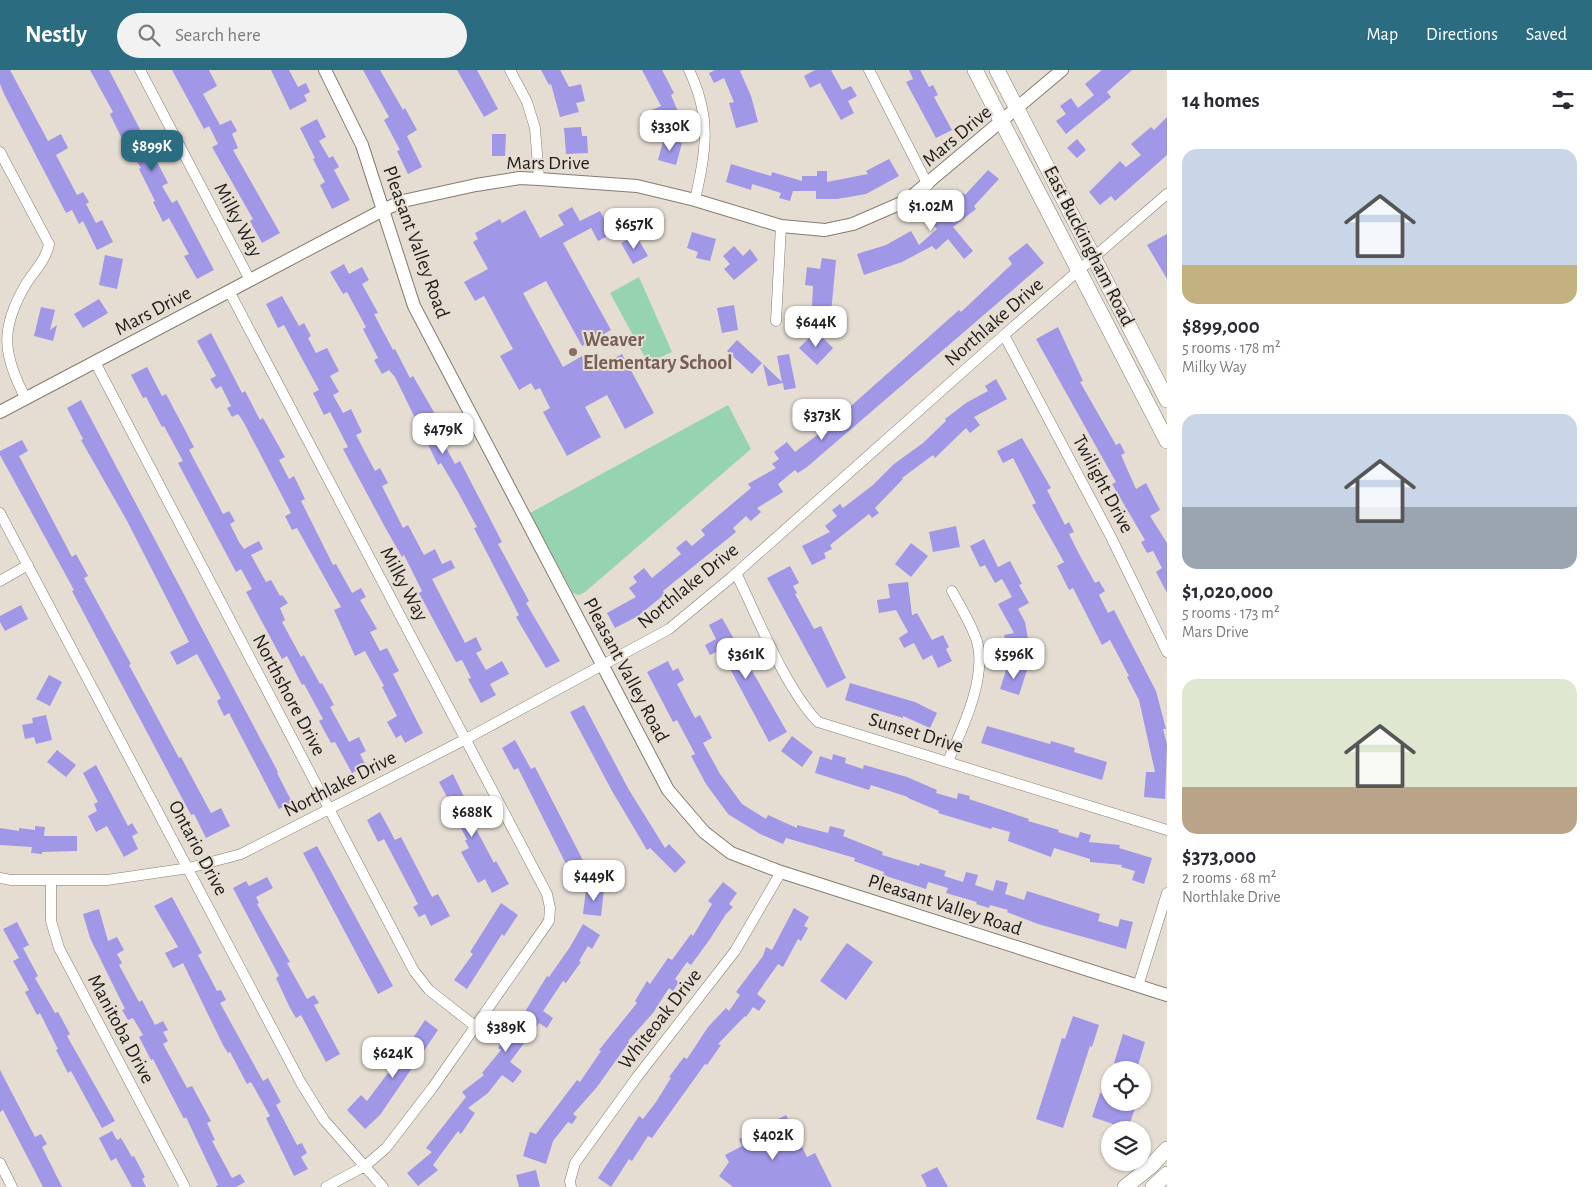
<!DOCTYPE html>
<meta charset="utf-8">
<style>
:root{--surface:#fff;--page:#f2f2f3;--text:#2b2b33;--muted:#7c7c81;--accent:#2c6c80}
body{margin:0;font-family:"Alegreya Sans",sans-serif;background:var(--page);color:var(--text);height:100vh;display:flex;flex-direction:column;font-size:19px;white-space:nowrap}
*{box-sizing:border-box;margin:0}
p{font-size:16px;color:var(--muted)}
.icon{flex:none;width:28px;height:28px;fill:none;stroke:currentColor;stroke-width:2;stroke-linecap:round;stroke-linejoin:round}
.map{position:relative;flex:1;overflow:hidden}
.drawer{display:flex;flex-direction:column;background:var(--surface);width:425px}
.drawer>*{flex:none}
.controls{position:absolute;left:1101px;top:991px;display:grid;gap:10px}
.controls a{display:grid;place-items:center;width:50px;height:50px;border-radius:50%;background:var(--surface);box-shadow:0 1px 4px #0004;font-size:25px}
.price{position:absolute;translate:-50% -42px;padding:0 11px;border-radius:10px;background:#fff;color:#222;font-size:16px;line-height:32px;filter:drop-shadow(0 1px 2px #0008)}
.price::after{content:'';position:absolute;left:50%;top:30px;width:15px;height:11px;margin-left:-8px;background:inherit;clip-path:polygon(0 0,100% 0,50% 100%)}
.price.current{background:var(--accent);color:#fff}
ul{padding:0;list-style:none}
li{display:grid;align-content:center;gap:10px;height:265px;padding:0 15px}
li span{display:grid;place-items:center;height:155px;border-radius:15px;color:#555}
li>.icon{margin-inline-start:auto}
span .icon{width:90px;height:90px;fill:#fffc;stroke-width:1}
li b{font-size:21px}
h2{display:flex;justify-content:space-between;align-items:center;height:60px;padding:0 15px;font-size:21px}
header{display:flex;align-items:center;gap:30px;box-sizing:border-box;height:70px;padding:0 25px;background:var(--accent);color:#fff}
header strong{font-size:24px}
nav{display:flex;gap:28px;margin-inline-start:auto;font-size:18px}
.search{width:350px;height:45px;background:var(--page);display:flex;align-items:center;gap:12px;box-sizing:border-box;padding:0 18px;border-radius:28px;color:var(--muted);font-size:19px}
main{display:flex;flex:1;min-height:0}
.map>svg:first-child{display:block}
.green{fill:#95d4ae}
.building{fill:#a097e7}
.lines{fill:none;stroke-linecap:round;stroke-linejoin:round}
.minor-casing{stroke:#837c72;stroke-width:11}
.tertiary-casing{stroke:#837c72;stroke-width:14}
.secondary-casing{stroke:#837c72;stroke-width:16}
.minor{stroke:#fff;stroke-width:10}
.tertiary{stroke:#fff;stroke-width:12}
.secondary{stroke:#fff;stroke-width:15}
.education-dot{fill:#8d6e63;stroke:#e5ddd2;stroke-width:2}
.labels{text-anchor:middle;dominant-baseline:central;stroke-width:4;stroke-linejoin:round;paint-order:stroke}
.street-label{font-size:20px;fill:#22201c;stroke:#e5ddd2}
.education-label{font-size:20px;font-weight:bold;fill:#785e54;stroke:#e5ddd2;text-anchor:start}
</style>
<header>
<strong>Nestly</strong>
<div class="search"><svg class="icon" aria-label="search" viewBox="0 0 24 24"><circle cx="10" cy="10" r="6"/><path d="M15 15l6 6"/></svg>Search here</div>
<nav><a>Map</a><a>Directions</a><a>Saved</a></nav>
</header>
<main>
<div class="map">
<svg width="1167" height="1117" viewBox="0 0 1167 1117">
<rect width="100%" height="100%" fill="#e5ddd2"/>
<path class="green" d="M639,207l33,75 -22,10 -3,-1 -37,-68z
M728,335l23,44 -166,143 -6,3 -6,-2 -43,-80z"/>
<path class="building" d="M0,0h10l38,71 13,-7 7,14 -12,7 21,40 6,-3 6,10 -3,2 10,19 6,-3 11,22 -16,8 -14,-29 -4,3 -7,-14 -6,3 -62,-119 -4,-10z
M90,0h19l59,113 -6,3 10,17 5,-3 37,70 -17,9 -13,-23 5,-2 -20,-36 -6,4 -10,-20 2,-1 -16,-32 2,-1 -18,-27 -13,-27 3,-2z
M172,0h37l8,16 -14,8 17,31 11,-5 6,11 -5,3 6,14 -5,2 47,83 -18,10 -12,-22 3,-2 -41,-72 6,-3 -9,-18 -5,3z
M271,0h18l9,17 8,-4 4,9 -6,3 3,6 -17,9z
M363,0h17l23,40 2,-2 12,22 -10,6 15,31 -14,7 -11,-23 3,-1 -16,-30 5,-3z
M457,0h20l21,39 -14,8z
M541,0h19l9,17 12,-3 4,17 -9,2 3,9 -19,5 -9,-33 -2,1z
M642,0h20l12,23 -3,2 11,26 -34,13 -8,-19 21,-9z
M715,0h27l-2,1 11,25 7,26 -22,6 -7,-25 5,-1 -10,-24 -10,5 -5,-10z
M815,0h16l11,20 9,-4 6,10 -9,5 6,12 -13,7 -21,-37 -10,5 -6,-12z
M909,0h11l9,17 4,-2 5,10 -4,2 18,33 -16,8 -30,-56 7,-3z
M1102,0h30l-25,22 4,5 -45,37 -10,-13 10,-7 -6,-8 11,-8 7,10 16,-13 -9,-11z
M1167,47v38l-52,46 -4,-5 -11,9 -11,-13 31,-31 6,6 15,-12 -10,-11 20,-17 3,3z
M317,49l9,18 -7,4 10,17 4,-2 6,11 -5,3 16,30 -18,9 -12,-24 5,-3 -12,-23 2,-1 -15,-30z
M581,57l1,9h5l1,17 -22,1 -2,-26z
M492,64h14l-1,22h-13z
M664,68l18,5 -6,22 -18,-5z
M1077,69l9,11 -9,8 -10,-10z
M889,89l10,17 -33,18 -29,5h-21v-8h-23l-3,10 -11,-3 2,-5 -29,-9 -1,6 -25,-8 5,-18 40,12 1,-4 30,9v-5h15v-5h10v11l41,-8 -2,-3z
M988,100l11,9 -25,27 2,3 -23,18 20,24 -9,8 -16,-20 -12,11 -4,-4 -30,16 -38,13 -7,-21 29,-9 25,-14 8,14 18,-16 -7,-8 33,-28 2,2z
M572,137l8,14 20,-10 12,23 -14,7 -7,-13 -28,15 48,87 -29,16 -36,-65 -23,12 40,74 19,-11 8,15 32,-17 32,59 -29,16 -18,-34 -22,12 16,30 -34,19 -24,-44 7,-4 -10,-20 -5,2 -4,-7 -12,7 -19,-34 13,-7 -29,-53 -9,5 -11,-19 24,-13 -15,-27 5,-3 -3,-6 25,-14 2,4 23,-13 15,28 24,-13 -6,-10z
M692,162l24,7 -6,22 -14,-3 2,-6 -11,-4z
M1167,164v45l-20,-34z
M636,165l12,21 -15,8 -12,-21z
M1027,173l17,20 -237,204 -9,6 -3,-3 -17,14 5,8 -26,16 4,4 -10,9 -5,-5 -13,12 3,4 -73,59 2,3 -27,22 -23,12 -8,-15 29,-16 -7,-9 8,-6 -4,-5 11,-9 8,10 29,-24 -5,-6 10,-8 6,6 13,-11 -4,-5 50,-42 -3,-4 28,-16 -4,-4 7,-5 -5,-7 13,-10 8,10 30,-23 134,-119 2,2 51,-48 -4,-6z
M734,176l9,10 7,-7 8,11 -24,20 -10,-11 6,-5 -7,-8z
M105,185l18,4 -6,30 -18,-4z
M822,188l14,2 -6,64 -19,-1 2,-37 -8,-1 2,-18 13,2z
M344,194l5,10 13,-7 7,13 -7,4 16,29 -4,1 19,36 2,-1 15,29 3,-2 33,57 5,10 -6,3 10,18 5,-3 42,81 -4,2 31,57 -3,2 34,58 -14,7 -30,-51 3,-2 -45,-87 3,-1 -19,-35 -17,-29 -3,2 -43,-88 -6,-7 -7,4 -8,-14 4,-2 -15,-29 3,-2 -19,-35 -4,2 -13,-22z
M282,226l17,30 5,-3 7,13 -3,2 8,15 11,-5 12,23 -9,5 9,16 -6,3 10,18 8,-4 11,23 -6,3 19,36 5,-3 8,15 -6,3 21,42 5,-3 16,30 11,-6 7,15 9,-4 4,8 -23,11 33,64 11,-6 6,13 -6,3 10,17 16,-9 7,13 -19,10 6,11 -15,8 -13,-24 3,-1 -9,-18 -6,2 -37,-69 3,-2 -18,-36 -2,2 -16,-28 -43,-80 5,-2 -18,-35 -6,3 -11,-22 6,-3 -19,-35 -16,-30 -6,3 -12,-24z
M99,229l9,14 -25,15 -9,-14z
M734,235l4,25 -16,3 -5,-25z
M41,237l14,3 -5,20 7,-5 -4,16 -19,-5z
M1058,257l25,54 -3,1 36,63 4,-2 5,10 -4,2 15,34 10,-6 14,27 -10,6 17,27v50l-11,-21 6,-4 -9,-17 -6,2 -6,-11 4,-2 -33,-56 4,-2 -80,-143z
M816,261l17,17 -16,17 -18,-17z
M211,263l31,60 3,-2 15,29 3,-2 22,39 -6,3 10,19 5,-3 11,23 -4,2 32,64 3,-1 16,29 9,-5 5,9 -6,3 17,29 -7,3 10,19 7,-3 12,23 -6,3 30,59 -18,10 -4,-8 -5,3 -9,-16 10,-6 -15,-29 2,-1 -19,-35 -10,5 -21,-46 7,-3 -44,-79 -5,2 -7,-14 6,-3 -48,-92 -5,-7 -6,3 -5,-9 4,-2 -10,-20 -5,3 -6,-10 6,-3 -19,-35z
M737,270l25,23 -10,11 -25,-23z
M789,284l7,34 -12,2 -1,-7 -15,3 -5,-22 19,18 -5,-26z
M147,297l15,29 4,-2 28,53 -5,3 34,64 6,-3 6,10 -5,3 9,18 5,7 15,-8 4,8 -12,6 15,27 5,-2 9,16 2,-1 6,8 -8,5 5,12 -3,2 19,35 3,-2 16,29 2,-1 12,22 -4,2 19,35 10,-5 7,14 -6,3 6,12 -14,7 -17,-31 -4,1 -12,-22 4,-2 -19,-35 -2,1 -15,-29 -5,3 -36,-67 6,-3 -11,-20 -5,3 -58,-109 5,-2 -19,-35 -2,1 -16,-30 -3,1 -12,-23z
M996,309l11,20 -33,18 6,8 -10,8 -4,-5 -31,30 -2,-3 -31,23 1,1 -28,29 4,5 -7,5 -3,-4 -39,31 2,4 -8,4 2,5 -14,7 -10,-19 28,-14 -5,-6 12,-10 -5,-6 8,-6 3,4 30,-23 21,-21 29,-21 23,-22 -1,-2 21,-16 22,-12 -3,-5z
M81,330l197,372 -1,1 15,29 -13,7 -50,-96 -5,3 -7,-15 4,-3 -24,-44 -20,11 -7,-13 19,-10 -63,-123 -45,-79 2,-1 -16,-31z
M1022,368l29,50 -4,2 18,35 4,-3 5,10 -5,2 10,20 16,29 4,-2 6,10 -6,4 9,18 6,-3 42,81 10,38h-3l4,15 -2,55 -21,-2 2,-25h9l-16,-72 -12,-23 2,-1 -19,-36 -8,5 -29,-57 -4,2 -12,-24 7,-4 -32,-57 4,-2 -23,-45 -10,5 -6,-12z
M22,370l6,11 -9,5 53,101 4,-3 12,22 -4,2 47,86 -2,1 50,93 2,-1 30,56 10,-5 9,18 -24,12 -12,-24 -3,1 -119,-224 2,-1 -74,-135v-4z
M956,456l4,21 -27,5 -4,-20z
M984,469l14,28 12,-6 12,23 -3,1 10,18 -11,6 7,13 6,33 -22,4 -5,-24 10,-2 -16,-29 14,-7 -10,-18 -7,4 -10,-18 -5,2 -10,-21z
M911,473l17,13 -17,21 -16,-13z
M790,496l9,17 -6,3 4,7 -2,1 19,35 7,-3 25,52 -19,10 -60,-110z
M908,512l4,33 5,-2 15,27 11,-5 6,12 -3,2 6,12 -14,7 -6,-13 -9,5 -9,-17 -10,5 -5,-10 9,-6 -12,-22 -17,3 -2,-13 13,-2 -2,-14z
M21,535l7,14 -23,12 -5,-9v-6z
M722,548l65,114 -18,10 -49,-92 -10,5 -5,-10 11,-6 -7,-14z
M668,591l5,10 5,-3 6,12 -7,4 18,34 5,-3 12,23 -9,5 17,31 22,30 24,15 2,-4 29,13v-3l31,8 2,-7 15,4 -2,6 40,16 -1,3 37,11 1,-3 26,8 -2,5 19,6 3,-10 12,3 -3,10 18,6 3,-11 12,3 -3,11 19,6 3,-9 73,23 -2,7 20,6 2,-8 13,3 -7,27 -88,-25 -31,-12 1,-2 -18,-5 -1,3 -13,-4 1,-2 -31,-9 2,-5 -20,-6 -2,7 -43,-14 1,-3 -30,-11 1,-3 -69,-20 -3,6 -23,-10 -32,-20 -22,-30 -15,-28 4,-2 -18,-34 -4,2 -26,-50z
M1008,594l19,6 -8,25 -19,-6z
M49,605l13,7 -12,24 -14,-7z
M850,613l65,19 22,11 -7,15 -27,-12v2l-58,-18z
M584,635l45,85 36,58 4,-4 17,18 -11,11 -25,-25 -3,2 -35,-59 -42,-79z
M46,645l6,25 -16,4 -2,-7 -9,2 -3,-14 11,-2 -1,-5z
M987,656l63,18 1,-3 24,7 -1,4 33,10 -5,18 -121,-37z
M792,666l21,16 -11,15 -21,-16z
M515,670l16,29 4,-2 56,109 -15,8 -58,-116 -4,2 -12,-22z
M57,680l19,15 -10,12 -19,-15z
M833,684l13,4 -1,5 18,6 1,-4 43,12 30,13 -1,3 21,6 1,-6 12,3 -1,3 60,20 -1,2 31,9 -1,2 20,6 2,-6 11,3 -2,7 31,3 -1,3 33,10 -8,26 -12,-4 3,-9 -14,-4 1,-2 -32,-3v-3l-36,-11 -3,9 -43,-16 2,-9 -18,-5 -1,2 -53,-16 1,-2 -31,-13v-1l-37,-12 -2,5 -54,-17 5,-17 12,4z
M96,695l32,61 4,-3 6,10 -6,3 6,13 -14,8 -17,-31 -11,6 -8,-16 9,-5 -3,-7 4,-2 -15,-29z
M453,704l25,52 -3,1 19,36 2,-2 13,23 -17,9 -7,-14 -7,4 -17,-31 8,-4 -4,-8h2l-8,-16 -6,4 -7,-13 8,-5 -15,-28z
M380,742l15,28 6,-3 31,60 6,-3 12,22 -19,10 -6,-12 -6,3 -6,-10 5,-3 -34,-65 -6,3 -11,-22z
M35,756l10,1 -1,9h33v15l-35,1v2l-11,-1 1,-6 -32,-2v-17l19,3v-3l16,2z
M317,776l76,140 -15,8 -75,-141z
M267,807l6,11 -17,9 3,6 -2,1 33,58 -3,1 20,36 7,-4 5,8 -5,2 26,49 -14,8 -25,-47 -5,3 -6,-10 -14,-30 3,-2 -46,-88 13,-7 3,5z
M723,812l14,11 -8,11 4,3 -7,7 -16,25 -19,26 -4,-3 -12,17 4,3 -6,9 -4,-3 -16,25 -25,28 1,1 -32,45 -24,27 4,3 -5,7 -4,-2 -15,19 -7,23 -23,-8 7,-24 6,2 41,-54 3,2 21,-31 -2,-1 38,-47 -2,-2 12,-20 3,3 18,-26 4,2 19,-26 2,2 19,-32 -4,-3z
M586,819l18,1 -3,26 -18,-2z
M172,827l30,56 -4,2 19,36 4,-1 5,10 -6,3 43,78 5,-3 13,24 -5,3 21,40 5,-2 5,10 -6,4 7,12 -14,7 -28,-58 4,-2 -19,-34 -4,2 -17,-32 -2,1 -5,-8 -40,-82 -10,5 -8,-15 13,-6 -24,-41z
M501,833l17,12 -14,21 -2,-2 -35,55 -13,-9 19,-26 -3,-2z
M794,838l15,9 -5,9 4,2 -7,13 -3,-2 -15,28 -5,-3 -21,30 9,7 -7,10 -6,-4 -7,10 -1,-1 -27,28 3,1 -14,20 -2,-1 -53,74 -4,-2 -16,25 -3,-2 -18,28 -13,-9 41,-62 4,3 13,-17 15,-24 -2,-1 15,-20 3,2 21,-32 18,-19 3,3 11,-16 -4,-3 27,-36 3,-9 6,3z
M99,839l9,32 9,-4 7,13 -7,4 5,9 -3,2 20,37 3,-2 13,25 8,-4 5,9 -5,2 5,9 -5,3 24,44 5,-2 19,35 -4,2 8,17 -3,1 20,37 8,-4 5,8 -9,5h-21l3,-2 -32,-68 -2,2 -31,-60 -2,1 -12,-23 4,-2 -10,-17 -5,2 -6,-10 3,-1 -35,-71 -7,-24z
M17,852l12,23 -6,3 15,28 -3,2 20,35 3,-1 12,22 -3,2 48,85 -13,7 -31,-57 -3,2 -12,-23 2,-1 -18,-36 -3,2 -12,-23 4,-2 -16,-29 6,-3 -16,-29z
M583,854l17,11 -8,14 -4,-3 -9,15 2,1 -15,21 -3,-2 -20,30 10,7 -6,10 -8,-5 -29,39 12,9 -9,12 -11,-8 -14,18 -20,15 7,5 -14,21 -3,-3 -25,34 5,5 -20,16 -11,-13 25,-21 -6,-4 40,-51 -4,-5 22,-17 -2,-2 19,-23 -3,-2 15,-21 2,1 32,-52 2,1 21,-30z
M847,873l26,19 -27,38 -26,-19z
M1073,946l26,9 -7,22 -2,-1 -27,82 -27,-9 26,-81 3,1z
M425,950l13,10 -58,85 -15,14 -18,-19 14,-15 6,6 21,-28 1,1z
M1123,964l22,8 -8,27 -23,-6z
M0,1000l35,67 6,-3 6,10 -5,3 20,40h-19l-40,-77 -3,2z
M1100,1023l10,3v6l26,3 -8,24 -36,-12z
M786,1045l21,42 8,-4 17,34h-99l-14,-11 10,-14 -4,-7 17,-9 -3,-7z
M112,1061l5,9 4,-2 11,19 2,-1 11,21 -3,2 4,8h-14l-16,-29 -5,3 -12,-23z
M937,1097l11,20h-21l-6,-12z
M536,1100l4,17h-21l-3,-12z"/>
<g class="lines">
<g class="minor-casing">
<path id="minor" d="M140,0l110,210
M510,0l17,32 8,26 4,51
M689,0c23,48 17,80 6,130
M869,0l59,115
M0,82l49,92c-3,16 -14,26 -23,40 -26,44 -24,70 0,115
M229,221l318,603 3,14 -1,13 -116,166 -47,61 -21,18 -39,21
M776,251l5,-95
M1004,265l107,202 56,115
M95,292l319,609 15,19 46,36
M0,443l301,570 23,37 59,67
M736,503c22,45 48,113 82,149l349,108
M0,511l28,-16
M948,691c15,-33 42,-90 27,-125 -6,-16 -15,-30 -23,-45
M0,808l11,2h96l82,-12 52,-14 225,-115 203,-110 64,-53 271,-241 163,-141
M51,810v41l8,27 126,239
M1138,916l29,-93
M0,1093l12,24
M571,1117l-1,-6 5,-18 62,-86 98,-126 46,-79"/>
</g>
<g class="tertiary-casing">
<path id="tertiary" d="M325,0l37,75 52,161 254,484 36,42 27,21 50,19 386,123
M0,342l383,-202 20,-9 73,-16 44,-7 19,1 98,7 58,14 86,26 44,4 28,-6 53,-23 156,-131"/>
</g>
<g class="secondary-casing">
<path id="secondary" d="M975,0l192,371
M997,0l170,330
M1125,1117l25,-20 17,-18
M1153,1117l14,-13"/>
</g>
<use href="#minor" class="minor"/>
<use href="#tertiary" class="tertiary"/>
<use href="#secondary" class="secondary"/>
</g>
<circle class="education-dot" cx="573" cy="282" r="5"/>
<g class="labels">
<g class="street-label">
<text transform="translate(957 66) rotate(-40)">Mars Drive</text>
<text x="548" y="93">Mars Drive</text>
<text transform="translate(238 150) rotate(62)">Milky Way</text>
<text transform="translate(416 172) rotate(70)">Pleasant Valley Road</text>
<text transform="translate(1089 176) rotate(63)">East Buckingham Road</text>
<text transform="translate(153 241) rotate(-28)">Mars Drive</text>
<text transform="translate(994 252) rotate(-41)">Northlake Drive</text>
<text transform="translate(1103 414) rotate(62)">Twilight Drive</text>
<text transform="translate(404 514) rotate(62)">Milky Way</text>
<text transform="translate(688 516) rotate(-39)">Northlake Drive</text>
<text transform="translate(626 600) rotate(62)">Pleasant Valley Road</text>
<text transform="translate(289 625) rotate(62)">Northshore Drive</text>
<text transform="translate(916 663) rotate(17)">Sunset Drive</text>
<text transform="translate(340 714) rotate(-27)">Northlake Drive</text>
<text transform="translate(198 778) rotate(62)">Ontario Drive</text>
<text transform="translate(945 835) rotate(18)">Pleasant Valley Road</text>
<text transform="translate(660 949) rotate(-52)">Whiteoak Drive</text>
<text transform="translate(121 959) rotate(62)">Manitoba Drive</text>
</g>
<g class="education-label">
<text x="583" y="270">Weaver<tspan x="583" dy="23">Elementary School</tspan></text>
</g>
</g>
</svg>
<div class="controls">
<a><svg class="icon" aria-label="locate" viewBox="0 0 24 24"><circle cx="12" cy="12" r="6"/><path d="M12 2v4M12 18v4M2 12h4M18 12h4"/></svg></a>
<a><svg class="icon" aria-label="layers" viewBox="0 0 24 24"><path d="M12 4l9 5-9 5-9-5zM3 14l9 5 9-5"/></svg></a>
</div>
<b class="price" style="left:670px;top:82px">$330K</b>
<b class="price current" style="left:152px;top:102px">$899K</b>
<b class="price" style="left:931px;top:162px">$1.02M</b>
<b class="price" style="left:634px;top:180px">$657K</b>
<b class="price" style="left:816px;top:278px">$644K</b>
<b class="price" style="left:822px;top:371px">$373K</b>
<b class="price" style="left:443px;top:385px">$479K</b>
<b class="price" style="left:746px;top:610px">$361K</b>
<b class="price" style="left:1014px;top:610px">$596K</b>
<b class="price" style="left:472px;top:768px">$688K</b>
<b class="price" style="left:594px;top:832px">$449K</b>
<b class="price" style="left:506px;top:983px">$389K</b>
<b class="price" style="left:393px;top:1009px">$624K</b>
<b class="price" style="left:773px;top:1091px">$402K</b>
</div>
<section class="drawer">
<h2>14 homes<svg class="icon" aria-label="filters" viewBox="0 0 24 24"><path d="M4 7h16M4 17h16"/><circle cx="9" cy="7" r="2"/><circle cx="15" cy="17" r="2"/></svg></h2>
<ul>
<li><span style="background:linear-gradient(#c9d6e8 75%,#c2b280 0)"><svg class="icon" aria-label="home" viewBox="0 0 24 24"><path d="M3 11l9-7 9 7M6 9v11h12V9"/></svg></span><div><b>$899,000</b><p>5 rooms · 178 m²</p><p>Milky Way</p></div></li>
<li><span style="background:linear-gradient(#c9d6e8 60%,#9aa5b1 0)"><svg class="icon" aria-label="home" viewBox="0 0 24 24"><path d="M3 11l9-7 9 7M6 9v11h12V9"/></svg></span><div><b>$1,020,000</b><p>5 rooms · 173 m²</p><p>Mars Drive</p></div></li>
<li><span style="background:linear-gradient(#dfe7d0 70%,#b9a48a 0)"><svg class="icon" aria-label="home" viewBox="0 0 24 24"><path d="M3 11l9-7 9 7M6 9v11h12V9"/></svg></span><div><b>$373,000</b><p>2 rooms · 68 m²</p><p>Northlake Drive</p></div></li>
</ul>
</section>
</main>
